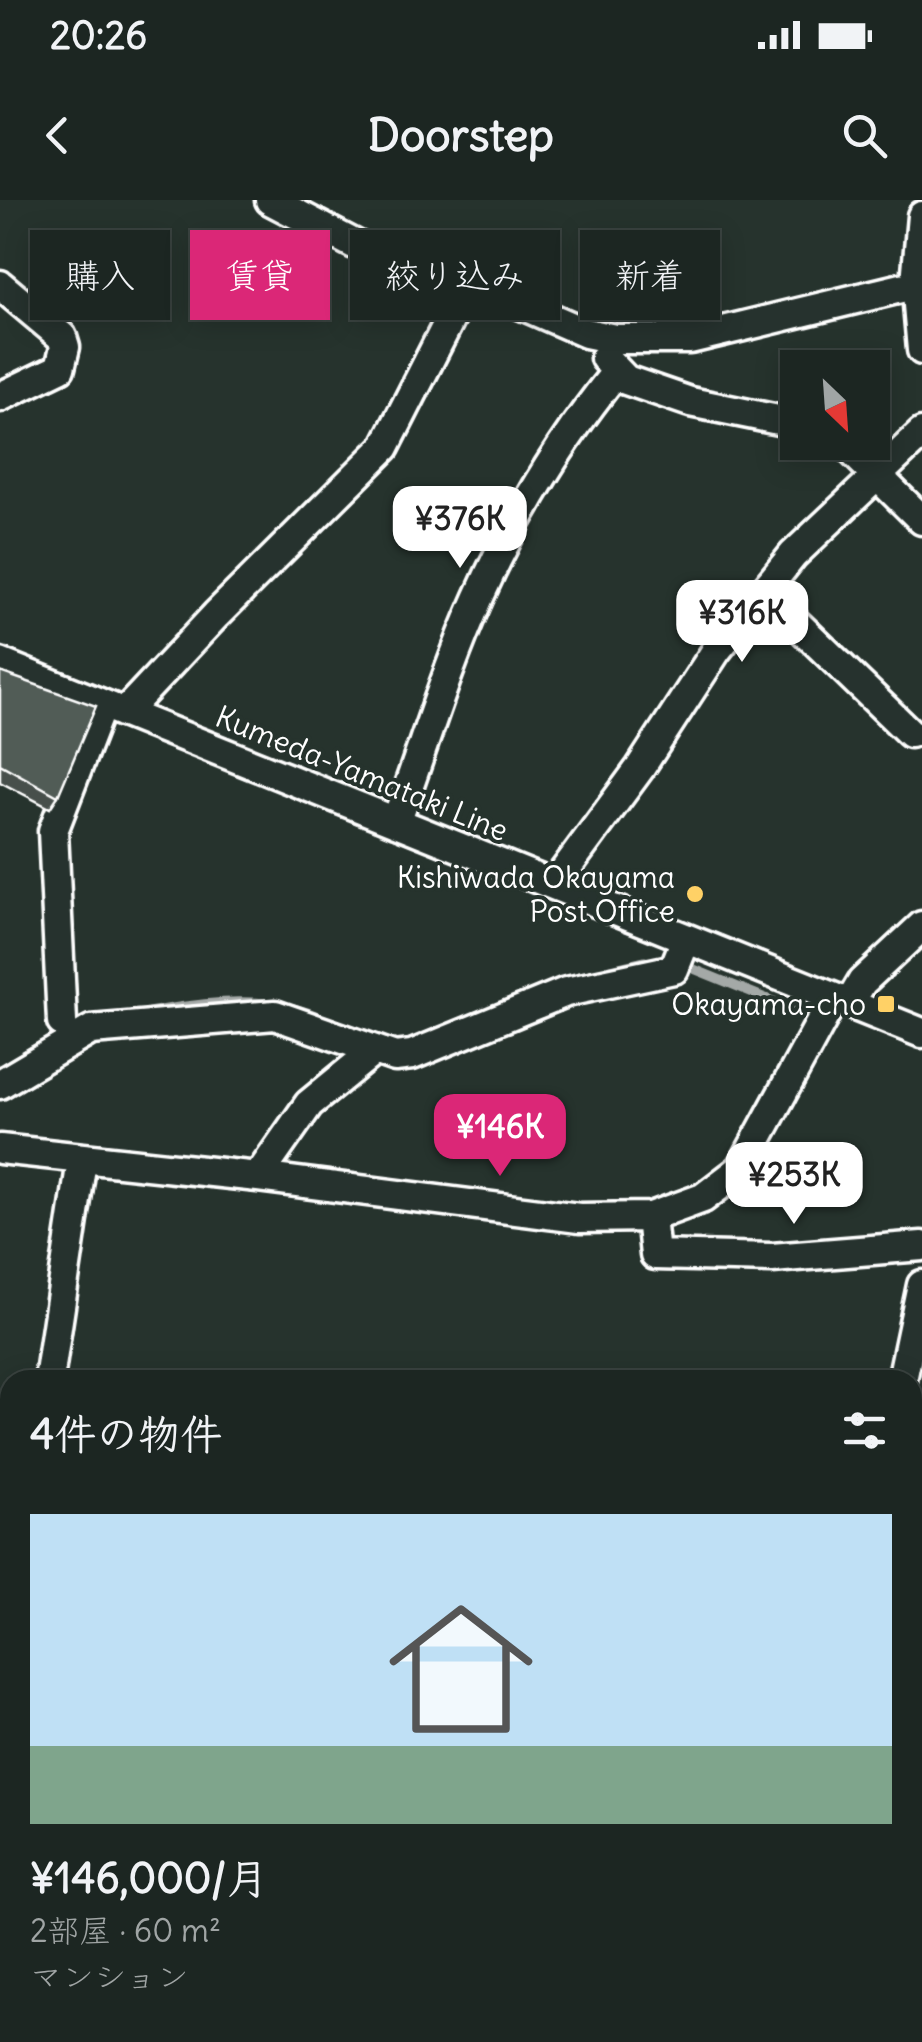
<!DOCTYPE html>
<html lang="ja">
<meta charset="utf-8">
<style>
:root{--surface:#1c2622;--page:#252e2a;--text:#f1f3f6;--muted:#a0a5a5;--line:#3a4340;--accent:#db2777}
body{margin:0;font-family:Delius,"Klee One",sans-serif;background:var(--page);color:var(--text);height:100vh;display:flex;flex-direction:column;font-size:38px;white-space:nowrap}
*{box-sizing:border-box;margin:0}
p{font-size:32px;color:var(--muted)}
.icon{flex:none;width:55px;height:55px;fill:none;stroke:currentColor;stroke-width:2;stroke-linecap:round;stroke-linejoin:round}
.map{position:relative;flex:1;overflow:hidden}
.drawer{position:absolute;left:0px;top:1170px;width:922px;height:672px;display:flex;flex-direction:column;background:var(--surface);border-radius:30px 30px 0 0;box-shadow:0 5px 25px #0003,0 0 0 2px var(--line)}
.drawer>*{flex:none}
.banner{position:absolute;left:30px;top:30px;width:862px;height:90px;display:flex;gap:20px}
.needle{width:65px;rotate:155deg}
.tools{position:absolute;left:780px;top:150px;display:grid;gap:20px}
.tools a{display:grid;place-items:center;width:110px;height:110px;border-radius:0px;background:var(--surface);box-shadow:0 5px 25px #0003,0 0 0 2px var(--line);font-size:50px}
.price{position:absolute;translate:-50% -85px;padding:0 22px;border-radius:20px;background:#fff;color:#222;font-size:32px;line-height:65px;filter:drop-shadow(0 2px 5px #0008)}
.price::after{content:'';position:absolute;left:50%;top:60px;width:30px;height:22px;margin-left:-15px;background:inherit;clip-path:polygon(0 0,100% 0,50% 100%)}
.price.on{background:var(--accent);color:#fff}
ul{padding:0;list-style:none}
li{display:grid;align-content:center;gap:20px;height:530px;padding:0 30px}
li+li{border-top:2px solid var(--line)}
li span{display:grid;place-items:center;height:310px;border-radius:0px;color:#555}
li>.icon{margin-inline-start:auto}
span .icon{width:180px;height:180px;fill:#fffc;stroke-width:1}
li b{font-size:42px}
h2{display:flex;justify-content:space-between;align-items:center;height:120px;padding:0 30px;font-size:42px}
.chip{padding:0 35px;border-radius:0px;background:var(--surface);box-shadow:0 5px 25px #0003,0 0 0 2px var(--line);font-size:35px;line-height:90px}
.chip.on{background:var(--accent);color:#fff}
.status{display:flex;justify-content:space-between;align-items:center;height:70px;padding:0 50px;background:var(--surface);direction:ltr}
.status svg{height:28px;fill:currentColor}
header{display:flex;justify-content:space-between;align-items:center;height:130px;padding:0 30px;background:var(--surface);font-size:45px;font-weight:700}
.map>svg:first-child{display:block}
.built{fill:#333f3a}
.lines{fill:none;stroke-linecap:round;stroke-linejoin:round}
.stream{stroke:#a4a9a7;stroke-width:9}
.river{stroke:#67706c;stroke-width:52}
.minor-casing{stroke:#fff;stroke-width:35}
.minor{stroke:#26332d;stroke-width:28}
.wall{fill:#464f4b;stroke:#fff;stroke-width:2.5}
.building{fill:#515c57;stroke:#fff;stroke-width:2.5}
.poi-dot{fill:#ffd166;stroke:#26332d;stroke-width:4}
.labels{text-anchor:middle;dominant-baseline:central;stroke-width:8;stroke-linejoin:round;paint-order:stroke}
.street-label{font-size:30px;fill:#fff;stroke:#26332d}
.poi-label{font-size:30px;fill:#fff;stroke:#26332d;text-anchor:end}
</style>
<div class="status"><b>20:26</b><svg viewBox="0 0 49 12"><path d="M0 12V9h3v3zM5 12V6h3v6zM10 12V3h3v9zM15 12V0h3v12zM26 1h20v11H26zM47 4h2v5h-2z"/></svg></div>
<header><svg class="icon" aria-label="back" viewBox="0 0 24 24"><path d="M15 5l-7 7 7 7"/></svg>Doorstep<svg class="icon" aria-label="search" viewBox="0 0 24 24"><circle cx="10" cy="10" r="6"/><path d="M15 15l6 6"/></svg></header>
<div class="map">
<svg width="922" height="1842" viewBox="0 0 922 1842">
<rect width="100%" height="100%" fill="#26332d"/>
<filter id="ink" filterUnits="userSpaceOnUse"><feTurbulence type="fractalNoise" baseFrequency=".01" numOctaves="2"/><feDisplacementMap in="SourceGraphic" scale="20" xChannelSelector="R" yChannelSelector="G"/><feConvolveMatrix kernelMatrix="1 2 1 2 8 2 1 2 1" color-interpolation-filters="sRGB"/></filter>
<g filter="url(#ink)">
<path class="built" d="M0,1614l10,9v209h197l5,10h-212z"/>
<g class="lines">
<path class="stream" d="M679,763l116,47 21,-13
M607,770l38,-9
M148,812c54,-10 115,-18 167,3
M0,1607l10,-5"/>
<path class="river" d="M0,1566l10,5
M912,1784l10,-4
M567,1832l24,10
M780,1842l22,-10"/>
<g class="minor-casing">
<path id="minor" d="M270,0l90,47 109,35 117,51 29,6h75l232,-56
M922,16l-6,66 6,68
M0,85l62,52 3,10 -5,21 -60,29
M605,158l21,22 64,22 108,22
M843,242l79,78
M764,392l146,141
M0,463l922,370
M124,513l92,-98 169,-168 84,-165
M396,622c27,-74 50,-151 82,-223 36,-81 83,-159 139,-228
M554,685l86,-117 76,-117 77,-96 129,-122
M849,804l13,-22 60,-56
M62,822l-9,-191 49,-127
M0,884l91,-54 184,-15 120,42 17,-2 154,-63 108,-23 12,-30
M0,949l258,28 321,41 72,-1 52,-19 38,-29 93,-171
M258,977l51,-73 66,-54
M651,1017l4,38 117,3 150,-12
M49,1180l33,-220
M902,1180l20,-95
M912,1222l10,29
M0,1402l10,5
M10,1476v28
M241,1832l6,10
M915,1842l7,-3"/>
</g>
<use href="#minor" class="minor"/>
</g>
<path class="wall" d="M0,472l58,124 -8,12 -50,-26z"/>
<path class="building" d="M0,472l96,34 -38,90 -58,-32z"/>
</g>
<g class="poi-dot">
<circle cx="695" cy="694" r="10"/>
<rect x="876" y="794" width="20" height="20" rx="5"/>
</g>
<g class="labels">
<g class="street-label">
<text transform="translate(362 573) rotate(22)">Kumeda-Yamataki Line</text>
</g>
<g class="poi-label">
<text x="675" y="677">Kishiwada Okayama<tspan x="675" dy="34">Post Office</tspan></text>
<text x="866" y="804">Okayama-cho</text>
</g>
</g>
</svg>
<div class="tools">
<a><svg class="needle" viewBox="-14 -14 28 28"><path d="M0-13l5 13h-10z" fill="#e53935"/><path d="M0 13l5-13h-10z" fill="#a0a5a5"/></svg></a>
</div>
<b class="price" style="left:460px;top:371px">¥376K</b>
<b class="price" style="left:742px;top:465px">¥316K</b>
<b class="price on" style="left:500px;top:979px">¥146K</b>
<b class="price" style="left:794px;top:1027px">¥253K</b>
<div class="banner">
<a class="chip">購入</a>
<a class="chip on">賃貸</a>
<a class="chip">絞り込み</a>
<a class="chip">新着</a>
</div>
<section class="drawer">
<h2>4件の物件<svg class="icon" aria-label="filters" viewBox="0 0 24 24"><path d="M4 7h16M4 17h16"/><circle cx="9" cy="7" r="2"/><circle cx="15" cy="17" r="2"/></svg></h2>
<ul>
<li><span style="background:linear-gradient(#bfe0f5 75%,#7fa58c 0)"><svg class="icon" aria-label="home" viewBox="0 0 24 24"><path d="M3 11l9-7 9 7M6 9v11h12V9"/></svg></span><div><b>¥146,000/月</b><p>2部屋 · 60 m²</p><p>マンション</p></div></li>
</ul>
</section>
</div>
